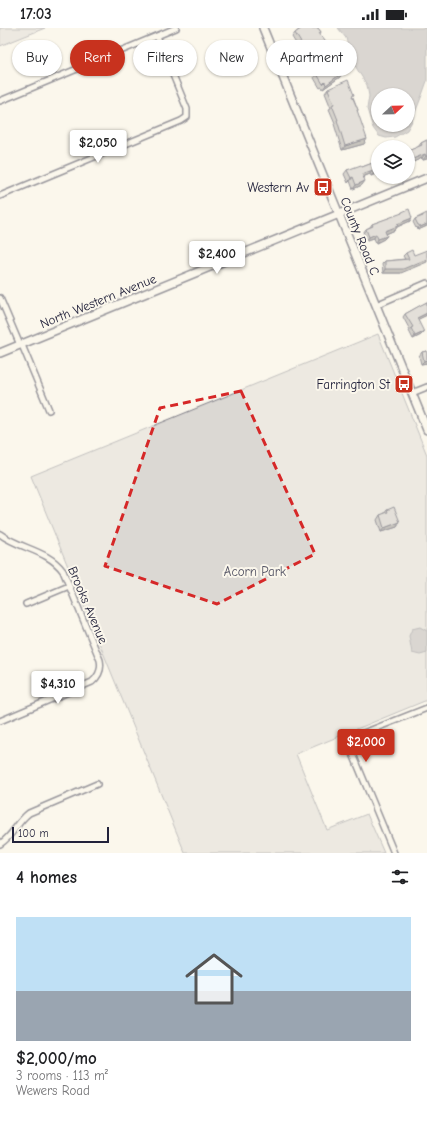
<!DOCTYPE html>
<meta charset="utf-8">
<style>
:root{--surface:#fff;--page:#f2f2f2;--text:#202124;--muted:#757577;--line:#e0e0e0;--accent:#c8321e}
body{margin:0;font-family:"Comic Neue",sans-serif;background:var(--page);color:var(--text);height:100vh;display:flex;flex-direction:column;font-size:15px;white-space:nowrap}
*{box-sizing:border-box;margin:0}
p{font-size:13px;color:var(--muted)}
.icon{flex:none;width:22px;height:22px;fill:none;stroke:currentColor;stroke-width:2;stroke-linecap:round;stroke-linejoin:round}
.map{position:relative;height:825px;overflow:hidden}
.panel{display:flex;flex-direction:column;background:var(--surface);flex:1}
.panel>*{flex:none}
.hud{position:absolute;left:12px;top:12px;width:403px;height:36px;display:flex;gap:8px}
.needle{width:26px;rotate:68deg}
.fabs{position:absolute;left:371px;top:60px;display:grid;gap:8px}
.fabs a{display:grid;place-items:center;width:44px;height:44px;border-radius:50%;background:var(--surface);box-shadow:0 1px 3px #0004;font-size:20px}
.scale{position:absolute;left:12px;bottom:10px;width:97px;box-sizing:border-box;padding-left:4px;border:2px solid #22223b;border-top:0;font-size:11px;line-height:14px;white-space:nowrap;color:#22223b;-webkit-text-stroke:3px #fbf7ec;paint-order:stroke}
.price{position:absolute;translate:-50% -34px;padding:0 9px;border-radius:4px;background:#fff;color:#222;font-size:13px;line-height:26px;filter:drop-shadow(0 1px 2px #0008)}
.price::after{content:'';position:absolute;left:50%;top:24px;width:12px;height:9px;margin-left:-6px;background:inherit;clip-path:polygon(0 0,100% 0,50% 100%)}
.price.active{background:var(--accent);color:#fff}
ul{padding:0;list-style:none}
li{display:grid;align-content:center;gap:8px;height:212px;padding:0 16px}
li+li{border-top:1px solid var(--line)}
li span{display:grid;place-items:center;height:124px;border-radius:0px;color:#555}
li>.icon{margin-inline-start:auto}
span .icon{width:72px;height:72px;fill:#fffc;stroke-width:1}
li b{font-size:17px}
h2{display:flex;justify-content:space-between;align-items:center;height:48px;padding:0 16px;font-size:17px}
.tag{padding:0 14px;border-radius:18px;background:var(--surface);box-shadow:0 1px 3px #0004;font-size:14px;line-height:36px}
.tag.active{background:var(--accent);color:#fff}
.status{display:flex;justify-content:space-between;align-items:center;height:28px;padding:0 20px;background:var(--surface);direction:ltr}
.status svg{height:11px;fill:currentColor}
.map>svg:first-child{display:block}
.green{fill:#dbd8d3;stroke:#7e7d87}
.water{fill:#b1aeb0;stroke:#787681;fill-rule:evenodd}
.lines{fill:none;stroke-linecap:round;stroke-linejoin:round}
.street-casing{stroke:#22223b;stroke-width:8}
.secondary-casing{stroke:#22223b;stroke-width:10}
.street{stroke:#fbf7ec;stroke-width:5}
.secondary{stroke:#fbf7ec;stroke-width:7}
.wall{fill:#aaa7a5;stroke:#22223b}
.shaded-wall{fill:#8b8886;stroke:#22223b}
.building{fill:#c6c2c0;stroke:#22223b}
.marked{fill:none;stroke:#d62828;stroke-width:3;stroke-dasharray:8 5;stroke-linejoin:round}
.labels{text-anchor:middle;dominant-baseline:central;stroke-width:4;stroke-linejoin:round;paint-order:stroke}
.poi-label{font-size:13px;fill:#22223b;stroke:#fbf7ec;text-anchor:end}
.street-label{font-size:13px;fill:#22223b;stroke:#fbf7ec}
.park-label{font-size:13px;fill:#505061;stroke:#fbf7ec}
</style>
<div class="status"><b>17:03</b><svg viewBox="0 0 49 12"><path d="M0 12V9h3v3zM5 12V6h3v6zM10 12V3h3v9zM15 12V0h3v12zM26 1h20v11H26zM47 4h2v5h-2z"/></svg></div>
<div class="map">
<svg width="427" height="825" viewBox="0 0 427 825">
<rect width="100%" height="100%" fill="#fbf7ec"/>
<filter id="ink" filterUnits="userSpaceOnUse"><feTurbulence type="fractalNoise" baseFrequency=".025" numOctaves="2"/><feDisplacementMap in="SourceGraphic" scale="8" xChannelSelector="R" yChannelSelector="G"/><feConvolveMatrix kernelMatrix="1 2 1 2 8 2 1 2 1" color-interpolation-filters="sRGB"/></filter>
<g filter="url(#ink)">
<path class="green" d="M0,0h45l-45,18z
M378,306l49,121v245l-131,54 31,76 40,-16 17,39h-199l-154,-377z"/>
<path class="water" d="M338,0h89v53l-5,14 -11,28 -4,7 -12,7 -9,1 -7,-2 -6,-8 -6,-19 2,-13 -2,-11 -10,-16 -7,-15 -4,-16zM378,67h30v30h-30z
M420,599l7,4v22l-7,2 -8,-2 -3,-17 3,-7z"/>
<g class="lines">
<g class="street-casing">
<path id="street" d="M0,73l176,-73
M0,168l181,-75 6,-4v-8l-30,-73
M0,270l20,47
M376,277l51,-22
M22,317l27,65
M412,365l15,-6
M0,506c20,15 48,16 63,37l37,89c2,9 -1,16 -8,22l-92,39
M26,576l43,-18
M0,816c13,-8 17,-22 29,-31l68,-29
M394,825l-41,-99 -1,-10 9,-10 66,-26"/>
</g>
<g class="secondary-casing">
<path id="secondary" d="M263,0l164,402
M0,325l427,-175"/>
</g>
<use href="#street" class="street"/>
<use href="#secondary" class="secondary"/>
</g>
<path class="wall" d="M300,0h18l3,4 -1,2 7,13 9,12 -2,2 6,16 -17,12 -1,-2 -2,1 -6,-10 1,-2 -9,-12 2,-1 -16,-26 3,-4 5,-4z
M328,61l25,8 5,13 -1,2 7,32 -22,6 -8,-26 1,-1 -6,-14 2,-1 -6,-15z
M427,112v19l-4,1 -1,-2 -11,5 -3,4v-16l10,-4 3,-4z
M378,133v12l-7,3 -1,-2 -7,3 -1,8 -9,4 -3,-8 -2,2 -4,-9 3,-4 15,-3z
M402,184l8,9 -13,6 -2,3 -9,4 1,2 -3,3 -8,4 -2,-5 -7,2 -4,-7 3,-4 4,-2 2,-3 29,-10z
M423,187l4,11 -9,4 -1,-3 -1,1 -3,-6 2,-3z
M406,225l8,2 -13,18h-18l-1,-9 3,-3 20,-2 -2,-3z
M427,274v13l-9,4 3,16 -8,4 -4,-8 1,-1 -7,-13 2,-3z
M427,323v12l-6,1 -2,-8 3,-4z
M387,482l13,12 -3,5 -16,5 -4,-12 3,-5 4,-1z"/>
<path class="shaded-wall" d="M343,44l-3,5 -17,12 3,-4z
M367,111l-3,5 -22,6 3,-4z
M425,126l-3,4 -11,5 -3,4v-3l2,-4z
M426,128h1v3l-4,1z
M373,142l-3,4 -11,4 3,-4z
M378,142v3l-7,3 3,-4z
M353,149l-3,4 -2,2 3,-5z
M365,153l-3,4 -9,4 3,-4z
M412,190l-2,3 -13,6 -2,3 -12,5 2,-4 12,-7z
M427,196v2l-9,4 2,-3z
M376,206l-2,4 -7,2 2,-3z
M387,208l-3,3 -8,4 2,-4z
M427,231v3l-26,11h-18l2,-4z
M427,285v2l-12,6 2,-3z
M424,304l-3,3 -8,4 2,-3z
M427,332v3l-6,1 3,-3z
M400,494l-3,5 -16,5 3,-4z"/>
<path class="building" d="M302,0h16l3,4 -2,1 9,12 -2,2 10,12 -2,1 9,12 -17,13 -1,-3 -2,2 -6,-10 1,-1 -9,-13 2,-1 -16,-26z
M348,52l6,15 -2,1 6,14h-1l10,29 -22,7 -8,-26h1l-6,-15 2,-1 -6,-15z
M427,112v16h-1l-1,-2 -15,6 1,2 -3,2v-13l14,-6 -1,-2z
M378,133v9l-4,2 -1,-2 -11,4 3,7 -9,4 -3,-8 -2,1 -4,-8 14,-5 1,2z
M409,181l3,9 -15,6 1,2 -13,5 2,5 -9,3 -2,-5 -7,3 -3,-8 7,-3 -1,-2 30,-11v-1z
M427,185v11l-7,3 -1,-2h-1l-3,-6 8,-3v-1z
M412,222l2,5 13,-5v9l-24,10h-18v-8l24,-2 -3,-6z
M427,274v11l-10,5 7,14 -9,4 -4,-8 2,-1 -8,-13 16,-9z
M427,323v9l-3,1 -2,-9z
M394,479l6,15 -16,6 -4,-13 8,-3 -1,-2z"/>
</g>
<path d="M0 0H427V825H0ZM241,363l74,163 -98,50 -112,-38 55,-158z" fill="#fbf7ec" fill-opacity=".55" fill-rule="evenodd"/>
<path class="marked" d="M241,363l74,163 -98,50 -112,-38 55,-158z"/>
<defs>
<g id="bus-square" transform="scale(1)"><rect x="-9" y="-9" width="18" height="18" rx="4" fill="#c8321e" stroke="#fbf7ec"/><path d="M-5-6H5V4H4V6H2V4H-2V6H-4V4H-5ZM-3.5-4V0h7V-4ZM-3.5 1.2v1.5H-2V1.2ZM2 1.2v1.5H3.5V1.2Z" fill="#fff"/></g>
</defs>
<g fill-rule="evenodd">
<use href="#bus-square" x="323" y="159"/>
<use href="#bus-square" x="404" y="356"/>
</g>
<g class="labels">
<g class="poi-label">
<text x="309" y="159">Western Av</text>
<text x="390" y="356">Farrington St</text>
</g>
<g class="street-label">
<text transform="translate(360 208) rotate(68)">County Road C</text>
<text transform="translate(98 273) rotate(-22)">North Western Avenue</text>
<text transform="translate(88 577) rotate(67)">Brooks Avenue</text>
</g>
<g class="park-label">
<text x="255" y="543">Acorn Park</text>
</g>
</g>
</svg>
<div class="fabs">
<a><svg class="needle" viewBox="-14 -14 28 28"><path d="M0-13l5 13h-10z" fill="#e53935"/><path d="M0 13l5-13h-10z" fill="#757577"/></svg></a>
<a><svg class="icon" aria-label="layers" viewBox="0 0 24 24"><path d="M12 4l9 5-9 5-9-5zM3 14l9 5 9-5"/></svg></a>
</div>
<div class="scale">100 m</div>
<b class="price" style="left:98px;top:136px">$2,050</b>
<b class="price" style="left:217px;top:247px">$2,400</b>
<b class="price" style="left:58px;top:677px">$4,310</b>
<b class="price active" style="left:366px;top:735px">$2,000</b>
<div class="hud">
<a class="tag">Buy</a>
<a class="tag active">Rent</a>
<a class="tag">Filters</a>
<a class="tag">New</a>
<a class="tag">Apartment</a>
</div>
</div>
<section class="panel">
<h2>4 homes<svg class="icon" aria-label="filters" viewBox="0 0 24 24"><path d="M4 7h16M4 17h16"/><circle cx="9" cy="7" r="2"/><circle cx="15" cy="17" r="2"/></svg></h2>
<ul>
<li><span style="background:linear-gradient(#bfe0f5 60%,#9aa5b1 0)"><svg class="icon" aria-label="home" viewBox="0 0 24 24"><path d="M3 11l9-7 9 7M6 9v11h12V9"/></svg></span><div><b>$2,000/mo</b><p>3 rooms · 113 m²</p><p>Wewers Road</p></div></li>
</ul>
</section>
